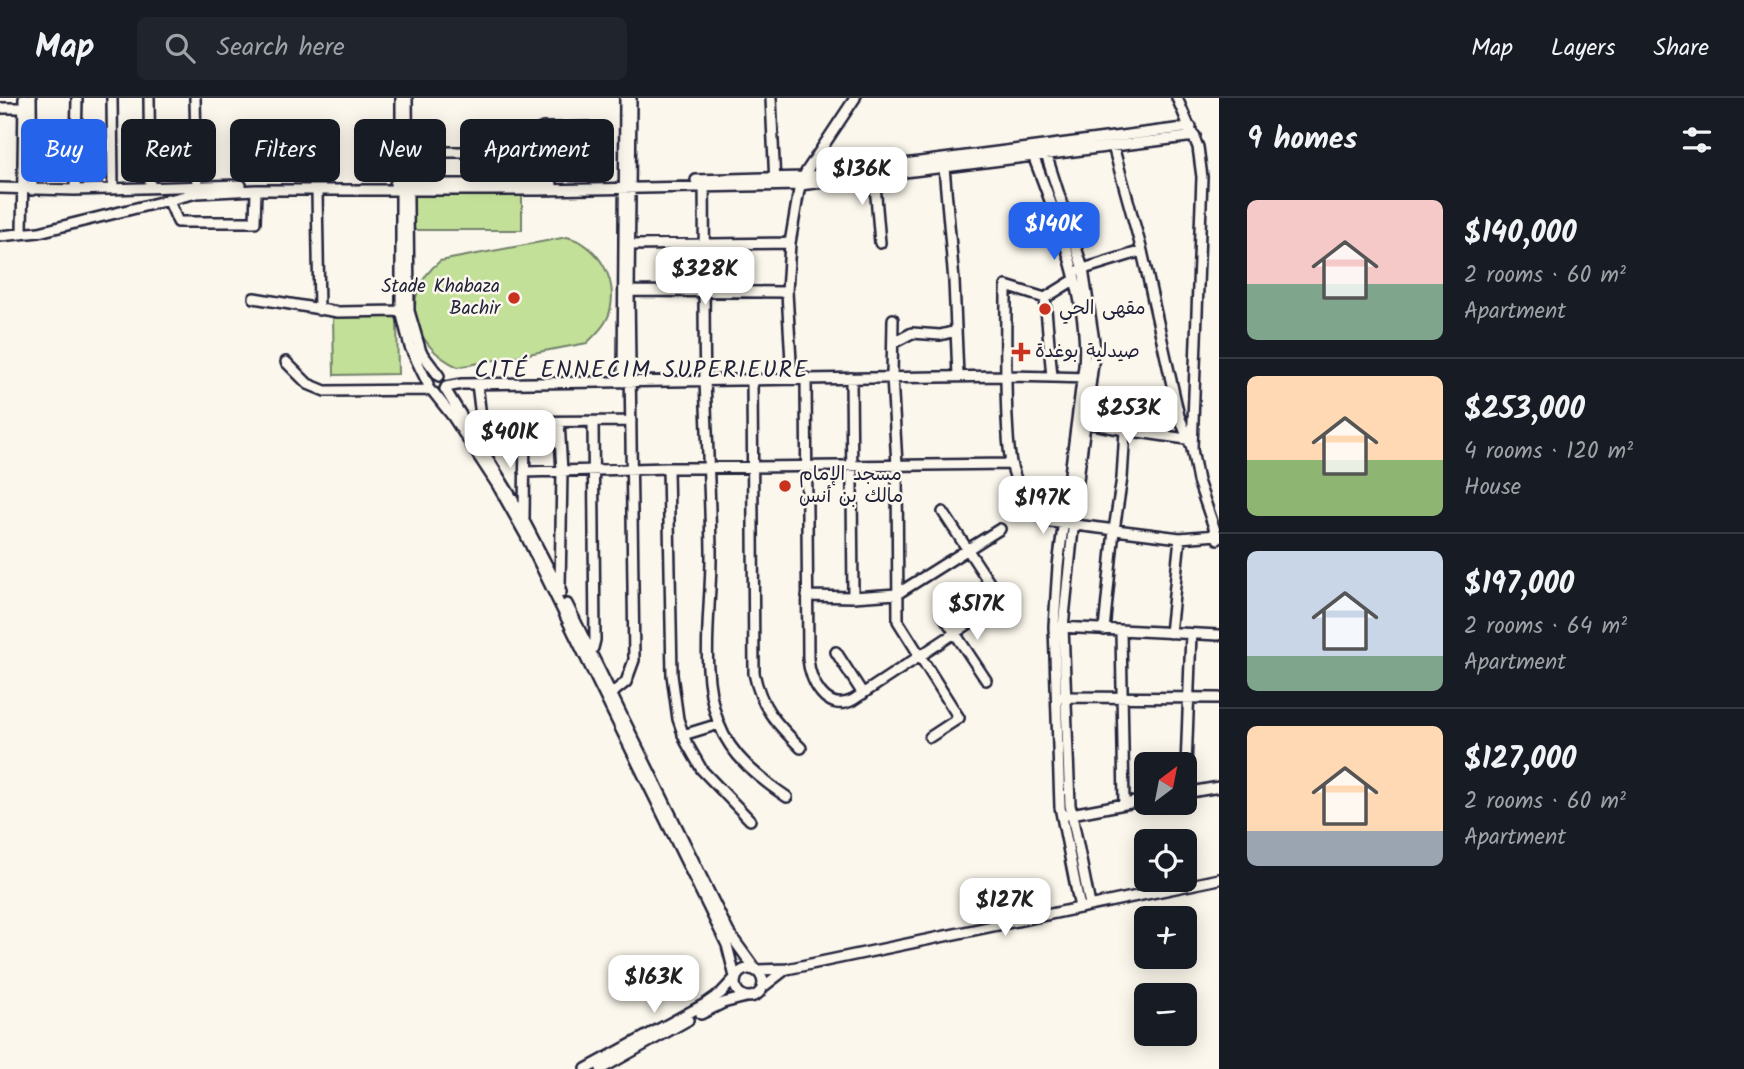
<!DOCTYPE html>
<meta charset="utf-8">
<style>
:root{--surface:#171b24;--page:#20242c;--text:#f1f3f6;--muted:#9ea1a6;--line:#363941;--accent:#2563eb}
body{margin:0;font-family:Kalam,"Playpen Sans Arabic",sans-serif;background:var(--page);color:var(--text);height:100vh;display:flex;flex-direction:column;font-size:26px;white-space:nowrap}
*{box-sizing:border-box;margin:0}
p{font-size:23px;color:var(--muted)}
.icon{flex:none;width:38px;height:38px;fill:none;stroke:currentColor;stroke-width:2;stroke-linecap:round;stroke-linejoin:round}
.map{position:relative;flex:1;overflow:hidden}
.drawer{display:flex;flex-direction:column;background:var(--surface);width:525px}
.drawer>*{flex:none}
.banner{position:absolute;left:21px;top:21px;width:665px;height:63px;display:flex;gap:14px}
.needle{width:46px;rotate:32deg}
.buttons{position:absolute;left:1134px;top:654px;display:grid;gap:14px}
.buttons a{display:grid;place-items:center;width:63px;height:63px;border-radius:10px;background:var(--surface);box-shadow:0 4px 18px #0003;font-size:35px}
.price{position:absolute;translate:-50% -60px;padding:0 16px;border-radius:14px;background:#fff;color:#222;font-size:23px;line-height:46px;filter:drop-shadow(0 2px 4px #0008)}
.price::after{content:'';position:absolute;left:50%;top:42px;width:21px;height:16px;margin-left:-10px;background:inherit;clip-path:polygon(0 0,100% 0,50% 100%)}
.price.current{background:var(--accent);color:#fff}
ul{padding:0;list-style:none}
li{display:flex;align-items:center;gap:21px;height:175px;padding:0 28px}
li+li{border-top:2px solid var(--line)}
li span{display:grid;place-items:center;flex:none;width:196px;height:140px;border-radius:10px;color:#555}
li>.icon{margin-inline-start:auto}
span .icon{width:84px;height:84px;fill:#fffc;stroke-width:1}
li b{font-size:30px}
h2{display:flex;justify-content:space-between;align-items:center;height:84px;padding:0 28px;font-size:30px}
.chip{padding:0 24px;border-radius:10px;background:var(--surface);box-shadow:0 4px 18px #0003;font-size:24px;line-height:63px}
.chip.current{background:var(--accent);color:#fff}
header{display:flex;align-items:center;gap:42px;box-sizing:border-box;height:98px;padding:0 35px;background:var(--surface);border-bottom:2px solid var(--line)}
header strong{font-size:33px}
nav{display:flex;gap:38px;margin-inline-start:auto;font-size:24px}
.search{width:490px;height:63px;background:var(--page);display:flex;align-items:center;gap:18px;box-sizing:border-box;padding:0 24px;border-radius:10px;color:var(--muted);font-size:26px}
main{display:flex;flex:1;min-height:0}
.map>svg:first-child{display:block}
.green{fill:#c2e098;stroke:#72816a;stroke-width:2}
.lines{fill:none;stroke-linecap:round;stroke-linejoin:round}
.minor-casing{stroke:#22223b;stroke-width:14}
.minor{stroke:#fbf7ec;stroke-width:9}
.poi-dot{fill:#c8321e;stroke:#fbf7ec;stroke-width:2.5}
.labels{text-anchor:middle;dominant-baseline:central;stroke-width:5;stroke-linejoin:round;paint-order:stroke}
.poi-label{font-size:19px;fill:#22223b;stroke:#fbf7ec;text-anchor:start}
.quarter-label{font-size:23px;letter-spacing:2px;fill:#22223b;stroke:#fbf7ec}
</style>
<header>
<strong>Map</strong>
<div class="search"><svg class="icon" aria-label="search" viewBox="0 0 24 24"><circle cx="10" cy="10" r="6"/><path d="M15 15l6 6"/></svg>Search here</div>
<nav><a>Map</a><a>Layers</a><a>Share</a></nav>
</header>
<main>
<div class="map">
<svg width="1219" height="971" viewBox="0 0 1219 971">
<rect width="100%" height="100%" fill="#fbf7ec"/>
<filter id="ink" filterUnits="userSpaceOnUse"><feTurbulence type="fractalNoise" baseFrequency=".0143" numOctaves="2"/><feDisplacementMap in="SourceGraphic" scale="14" xChannelSelector="R" yChannelSelector="G"/><feConvolveMatrix kernelMatrix="1 2 1 2 8 2 1 2 1" color-interpolation-filters="sRGB"/></filter>
<g filter="url(#ink)">
<path class="green" d="M413,96h109v36h-109z
M567,139c32,8 51,43 43,74 -3,13 -14,23 -23,32l-129,24c-46,-21 -60,-72 -18,-106z
M394,217l3,5 1,54 -64,1 -1,-59z"/>
<g class="lines">
<g class="minor-casing">
<path id="minor" d="M31,0l1,92
M112,0l1,90
M149,0l1,89
M195,0l2,93
M401,0v213l9,36 18,37
M407,0l2,213 12,41 18,24
M771,0l4,86
M1177,0l21,49 4,30 -10,272 6,32 20,58
M0,10h24
M588,29l4,3 -2,6 -20,1 -3,-2v-7z
M1113,48l29,105 37,165 13,32
M1045,53l38,118 12,79 -16,123 -16,156 7,178 20,100
M403,54h136
M1032,55c24,63 58,145 52,213l-26,200 -4,60 6,181 20,101
M944,69l10,114 4,95
M874,75l6,70
M696,82l107,-3 388,-50
M704,84c1,65 -1,131 1,197 2,57 5,114 6,171 1,58 -13,119 8,174 12,32 41,55 68,73
M395,86h157
M0,90l75,2 166,-5
M540,90l-1,-58 4,-2h24
M75,92l2,-92
M317,93l2,119
M168,101l10,23h77l1,-32
M22,136l2,-136
M0,138l39,-4 158,-39 59,-3h284l260,-5 395,-49
M630,147l160,-2
M1080,172l62,-19
M1074,182l-29,18 -39,-12c0,44 -1,88 1,132 1,16 1,33 5,49 5,18 20,52 39,55l129,16 37,-3
M625,193l162,1
M254,200l84,14 63,-1
M893,221l-1,58 5,88 1,156 61,97 -29,19
M893,245l19,-10 28,2 16,-4
M286,264l22,22 17,7 105,-1
M1052,279l35,1
M806,280l2,281c2,22 18,55 45,41l149,-98 -59,-90
M851,280l2,219
M752,281l2,294c7,35 22,50 47,75
M792,281l-5,-87 3,-49 9,-53 7,-18 49,-74
M623,284l2,-284
M477,286l8,65
M446,289l16,-3 543,-8 47,1 -7,-79
M445,291l67,109 49,94
M434,295l19,24 45,69 27,48 202,411 8,32
M481,324l150,-1
M559,324l3,49 -2,117
M1082,324l43,8 61,9
M668,370l4,207 6,44 8,23 16,28 48,50
M524,374l144,-4 343,-4
M524,420l1,-96
M807,498l46,1 44,-3 103,-65
M960,502l-19,12 45,68
M567,506l162,329 26,36
M1059,529l160,8
M1104,532l10,-100 8,-52 3,-48
M1121,533l3,173
M1170,535l10,-95
M836,554l27,42
M586,556l7,-6 2,-8 -2,-218
M611,596l15,-12 8,-22 -5,-369 2,-193
M1061,599l158,1
M683,637l36,-11
M1185,695l6,-159
M1185,695l34,-6
M1066,717l80,-15
M735 885a14 14 0 1 1 28 0a14 14 0 1 1-28 0Z
M757,872l30,-1 432,-90
M763,889l22,-17
M701,916l22,-11 23,-6
M586,971l119,-65 16,-11 14,-15
M601,971l87,-49"/>
</g>
<use href="#minor" class="minor"/>
</g>
</g>
<g class="poi-dot">
<circle cx="514" cy="200" r="7"/>
<circle cx="1045" cy="211" r="7"/>
<path d="M1017.5 243.5h7v7h7v7h-7v7h-7v-7h-7v-7h7z"/>
<circle cx="785" cy="388" r="7"/>
</g>
<g class="labels">
<g class="poi-label">
<text x="500" y="189" text-anchor="end">Stade Khabaza<tspan x="500" dy="22">Bachir</tspan></text>
<text x="1059" y="211">مقهى الحي</text>
<text x="1035" y="254">صيدلية بوغدة</text>
<text x="799" y="377">مسجد الإمام<tspan x="799" dy="22">مالك بن أنس</tspan></text>
</g>
<g class="quarter-label">
<text x="642" y="273">CITÉ ENNECIM SUPERIEURE</text>
</g>
</g>
</svg>
<div class="buttons">
<a><svg class="needle" viewBox="-14 -14 28 28"><path d="M0-13l5 13h-10z" fill="#e53935"/><path d="M0 13l5-13h-10z" fill="#9ea1a6"/></svg></a>
<a><svg class="icon" aria-label="locate" viewBox="0 0 24 24"><circle cx="12" cy="12" r="6"/><path d="M12 2v4M12 18v4M2 12h4M18 12h4"/></svg></a>
<a>+</a>
<a>−</a>
</div>
<b class="price" style="left:862px;top:109px">$136K</b>
<b class="price current" style="left:1054px;top:164px">$140K</b>
<b class="price" style="left:705px;top:209px">$328K</b>
<b class="price" style="left:1129px;top:348px">$253K</b>
<b class="price" style="left:510px;top:372px">$401K</b>
<b class="price" style="left:1043px;top:438px">$197K</b>
<b class="price" style="left:977px;top:544px">$517K</b>
<b class="price" style="left:1005px;top:840px">$127K</b>
<b class="price" style="left:654px;top:917px">$163K</b>
<div class="banner">
<a class="chip current">Buy</a>
<a class="chip">Rent</a>
<a class="chip">Filters</a>
<a class="chip">New</a>
<a class="chip">Apartment</a>
</div>
</div>
<section class="drawer">
<h2>9 homes<svg class="icon" aria-label="filters" viewBox="0 0 24 24"><path d="M4 7h16M4 17h16"/><circle cx="9" cy="7" r="2"/><circle cx="15" cy="17" r="2"/></svg></h2>
<ul>
<li><span style="background:linear-gradient(#f6c9c9 60%,#7fa58c 0)"><svg class="icon" aria-label="home" viewBox="0 0 24 24"><path d="M3 11l9-7 9 7M6 9v11h12V9"/></svg></span><div><b>$140,000</b><p>2 rooms · 60 m²</p><p>Apartment</p></div></li>
<li><span style="background:linear-gradient(#ffd9b3 60%,#8fb573 0)"><svg class="icon" aria-label="home" viewBox="0 0 24 24"><path d="M3 11l9-7 9 7M6 9v11h12V9"/></svg></span><div><b>$253,000</b><p>4 rooms · 120 m²</p><p>House</p></div></li>
<li><span style="background:linear-gradient(#c9d6e8 75%,#7fa58c 0)"><svg class="icon" aria-label="home" viewBox="0 0 24 24"><path d="M3 11l9-7 9 7M6 9v11h12V9"/></svg></span><div><b>$197,000</b><p>2 rooms · 64 m²</p><p>Apartment</p></div></li>
<li><span style="background:linear-gradient(#ffd9b3 75%,#9aa5b1 0)"><svg class="icon" aria-label="home" viewBox="0 0 24 24"><path d="M3 11l9-7 9 7M6 9v11h12V9"/></svg></span><div><b>$127,000</b><p>2 rooms · 60 m²</p><p>Apartment</p></div></li>
</ul>
</section>
</main>
